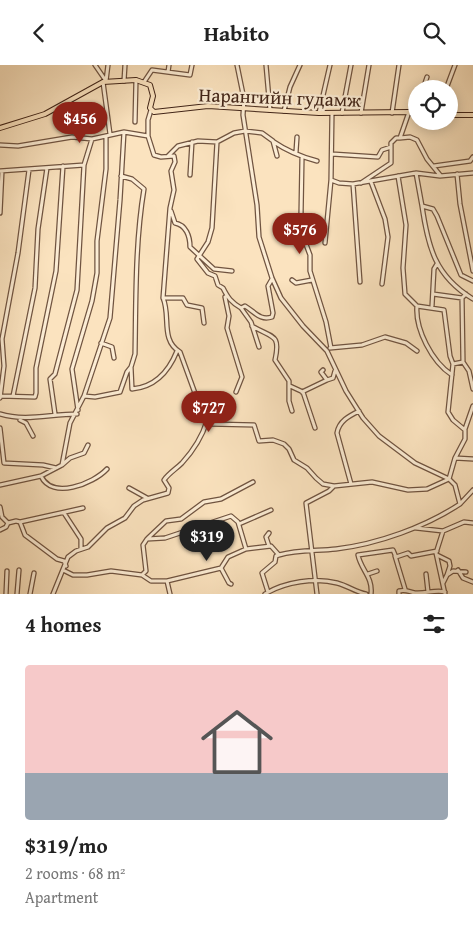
<!DOCTYPE html>
<meta charset="utf-8">
<style>
:root{--surface:#fff;--page:#f2f2f2;--text:#222;--muted:#767676;--accent:#8f2418}
body{margin:0;font-family:"Gentium Book Plus",serif;background:var(--page);color:var(--text);height:100vh;display:flex;flex-direction:column;font-size:19px;white-space:nowrap}
*{box-sizing:border-box;margin:0}
p{font-size:16px;color:var(--muted)}
.icon{flex:none;width:28px;height:28px;fill:none;stroke:currentColor;stroke-width:2;stroke-linecap:round;stroke-linejoin:round}
.map{position:relative;height:529px;overflow:hidden}
.drawer{display:flex;flex-direction:column;background:var(--surface);flex:1}
.drawer>*{flex:none}
.buttons{position:absolute;left:408px;top:15px;display:grid;gap:10px}
.buttons a{display:grid;place-items:center;width:50px;height:50px;border-radius:50%;background:var(--surface);box-shadow:0 2px 12px #0003;font-size:25px}
.price{position:absolute;translate:-50% -42px;padding:0 11px;border-radius:18px;background:var(--accent);color:#fff;font-size:16px;line-height:32px;filter:drop-shadow(0 1px 2px #0008)}
.price::after{content:'';position:absolute;left:50%;top:30px;width:15px;height:11px;margin-left:-8px;background:inherit;clip-path:polygon(0 0,100% 0,50% 100%)}
.price.current{background:#222;color:#fff}
ul{padding:0;list-style:none}
li{display:grid;align-content:center;gap:10px;height:265px;padding:0 25px}
li span{display:grid;place-items:center;height:155px;border-radius:5px;color:#555}
li>.icon{margin-inline-start:auto}
span .icon{width:90px;height:90px;fill:#fffc;stroke-width:1}
li b{font-size:21px}
h2{display:flex;justify-content:space-between;align-items:center;height:60px;padding:0 25px;font-size:21px}
header{display:flex;justify-content:space-between;align-items:center;height:65px;padding:0 25px;background:var(--surface);font-size:22px;font-weight:600}
.map>svg:first-child{display:block}
.lines{fill:none;stroke-linecap:round;stroke-linejoin:round}
.minor-casing{stroke:#705441;stroke-width:5.5}
.major-casing{stroke:#412417;stroke-width:6}
.minor{stroke:#fcedd5;stroke-width:3}
.major{stroke:#fbe3bf;stroke-width:4}
.labels{text-anchor:middle;dominant-baseline:central;stroke-width:4.5;stroke-linejoin:round;paint-order:stroke}
.street-label{font-size:19px;fill:#412417;stroke:#fcedd5}
</style>
<header><svg class="icon" aria-label="back" viewBox="0 0 24 24"><path d="M15 5l-7 7 7 7"/></svg>Habito<svg class="icon" aria-label="search" viewBox="0 0 24 24"><circle cx="10" cy="10" r="6"/><path d="M15 15l6 6"/></svg></header>
<div class="map">
<svg width="473" height="529" viewBox="0 0 473 529">
<rect width="100%" height="100%" fill="#fbe3bf"/>
<filter id="stains"><feTurbulence type="fractalNoise" baseFrequency=".004" numOctaves="4"/><feColorMatrix values="0 0 0 0 .2 0 0 0 0 .09 0 0 0 0 .02 0 0 0 .5 -.17"/></filter>
<radialGradient id="worn" r=".72"><stop offset=".6" stop-color="#630" stop-opacity="0"/><stop offset="1" stop-color="#630" stop-opacity=".3"/></radialGradient>
<g class="lines">
<g class="minor-casing">
<path id="minor" d="M95,0l11,16
M266,0l4,45
M168,7l1,-7
M106,16l2,-16
M124,16l1,-16
M103,17l7,52
M144,17l8,-12 38,5 2,-10
M423,24l4,-12
M446,24l9,-24
M284,46l6,-24 10,-22
M409,47l-9,26 10,-1 7,3 10,19 13,16
M319,48l11,-48
M332,48l-1,67 8,3 14,1 63,-11 24,3 33,-3
M342,48l9,-48
M361,48l8,-48
M392,48l7,-48
M413,49l3,-7
M135,57l1,-42
M148,71l6,19 7,2 13,-1 1,6 -4,9 3,19 -4,18 -7,90c8,18 -3,42 17,54l24,66 7,6 43,1 5,16 14,-1 11,4 5,5 5,11 13,8 9,10 7,6 11,2
M217,77l-5,86 -4,14 -11,17 11,14 7,3 3,9 5,3c5,10 8,14 18,20l4,-2c10,6 15,15 27,11l1,-4 -5,-27 4,-7
M274,77c13,9 28,15 43,19
M0,80l18,1 54,-9 20,2
M296,87l1,-15
M332,89l46,3 4,-7 9,-3
M168,91l10,-10 20,-5 19,1 17,-9 11,-2 17,2 11,8 4,15
M302,93l-1,56 3,25 6,16v16l16,51 5,26
M434,101l36,-5 3,-4
M0,106l84,-6 8,-26 32,-7 24,4v-16l3,-10
M416,108l6,33 11,3 4,7 24,59 12,6
M457,109l3,30 13,67
M190,110l2,-33
M121,111l11,3 12,10c-9,54 -8,111 -9,165l-4,13
M398,111l8,49 -3,43 2,26 12,12 27,4 6,46 3,8 10,-2 -1,-64 4,-4
M371,117l14,37 3,18 -6,47
M361,118l30,-20v-20l5,-5h4
M353,119l7,98
M422,141c6,41 13,70 51,93
M171,146l4,12c11,2 15,13 15,24l24,22 18,2
M0,148l2,-42
M325,178l6,-63
M292,215l4,3 16,-3
M433,229l29,4
M225,232l4,19 -2,12 15,49 -6,15
M163,233h20l4,7 15,3 2,15
M417,241c-2,23 15,56 35,69
M432,241l2,-37 3,-5
M241,243l10,14 8,25
M252,261c20,12 29,7 23,34l14,21v20l3,10
M101,278l11,4 2,11
M330,283l32,-3 23,-8 21,6 11,8
M463,297l6,9 4,18
M453,299l-5,48 5,8 12,10v9l-10,19
M323,305l-2,2 6,8 6,-2 2,-7
M290,321l13,6 12,36
M302,327l25,-12
M1,331l34,1 1,-4v-25l20,-97 7,-105
M13,331l22,-108 3,-59 9,-61
M84,331l11,1 25,-5 7,-20 4,-5 1,22c23,-2 37,-18 45,-38
M0,333l4,-32 -2,-27 16,-86 11,-83
M78,345l-6,-41 20,-68 5,-28v-32l9,-72v-33
M0,349c26,8 50,0 77,0
M55,349l-5,-35 5,-5 22,-84 7,-125
M20,355l6,3 7,13
M0,363l4,35 39,2 13,3
M465,364l8,-23
M62,400l8,-7 14,-5 4,-8
M41,411c11,24 52,8 66,-7
M351,419l-14,-51c2,-12 12,-17 22,-22
M0,420l41,-9 21,-11 8,-42 14,-27 26,-78 10,-118 4,-68
M129,423l18,10
M460,439l13,-14
M0,442l2,10 6,6 8,-2 4,1 63,-14
M64,448l17,26v10
M20,457l5,13 32,24 7,2 2,5
M239,459l32,-14
M416,463l27,3 21,-9 9,1
M0,465l6,-3 2,-4
M443,466l-7,22 9,41
M148,473l18,-17 15,-2 23,-17 17,-3 32,-17
M269,481l-3,-9 3,-4
M437,490l12,6 1,5 -3,9
M395,491l10,33
M221,503l8,15 2,1
M458,505l5,8 10,4
M65,506l8,4h14l24,-4 31,4 9,6h16l54,-13 7,-11 18,-8
M368,509l9,-3
M426,509l2,18
M142,510l4,-4 -3,-26 4,-6 18,-1 66,-22 7,6 8,27 25,-3 8,9c18,-5 38,-4 57,-6 42,-5 89,-22 124,-45l-5,-19 -6,-6 -34,-16 -36,-27 -16,-18 -17,-27 -19,-40 -24,-25 -22,-28 -9,-20 -13,-41 -2,-32 -14,-90 1,-16 -7,-34
M167,516l3,13
M443,518l4,-8 6,-4 13,1
M268,527l-6,-19 13,-11 1,-6 3,-1
M6,529l1,-23
M17,529l2,-24
M30,529l4,-21
M53,529l15,-37 8,-6 12,-4 19,-19 18,-10 9,-12 9,-6 25,-7 1,-5 -5,-8c5,-7 12,-11 18,-17 11,-12 20,-26 25,-42
M265,529c19,-12 51,-17 72,-11 11,3 19,9 29,11
M317,529l-11,-91 23,-12 5,-5 38,-4 36,8 19,-1 22,-10 6,-21 18,1
M371,529c2,-17 -10,-24 -13,-39l35,-5 3,7 12,-4 3,3 26,-5
M399,529v-3c7,-2 10,1 16,2 11,1 21,-4 30,-1"/>
</g>
<g class="major-casing">
<path id="major" d="M449,50h24
M0,63l45,-14 58,-32 33,-2 14,5 3,11 -3,12 4,4 54,-6 111,7 90,-1 7,3"/>
</g>
<use href="#minor" class="minor"/>
<use href="#major" class="major"/>
</g>
<g class="labels">
<g class="street-label">
<text transform="translate(280 32) rotate(2)">Нарангийн гудамж</text>
</g>
</g>
<rect width="100%" height="100%" filter="url(#stains)"/>
<rect width="100%" height="100%" fill="url(#worn)"/>
</svg>
<div class="buttons">
<a><svg class="icon" aria-label="locate" viewBox="0 0 24 24"><circle cx="12" cy="12" r="6"/><path d="M12 2v4M12 18v4M2 12h4M18 12h4"/></svg></a>
</div>
<b class="price" style="left:80px;top:79px">$456</b>
<b class="price" style="left:300px;top:190px">$576</b>
<b class="price" style="left:209px;top:368px">$727</b>
<b class="price current" style="left:207px;top:497px">$319</b>
</div>
<section class="drawer">
<h2>4 homes<svg class="icon" aria-label="filters" viewBox="0 0 24 24"><path d="M4 7h16M4 17h16"/><circle cx="9" cy="7" r="2"/><circle cx="15" cy="17" r="2"/></svg></h2>
<ul>
<li><span style="background:linear-gradient(#f6c9c9 70%,#9aa5b1 0)"><svg class="icon" aria-label="home" viewBox="0 0 24 24"><path d="M3 11l9-7 9 7M6 9v11h12V9"/></svg></span><div><b>$319/mo</b><p>2 rooms · 68 m²</p><p>Apartment</p></div></li>
</ul>
</section>
